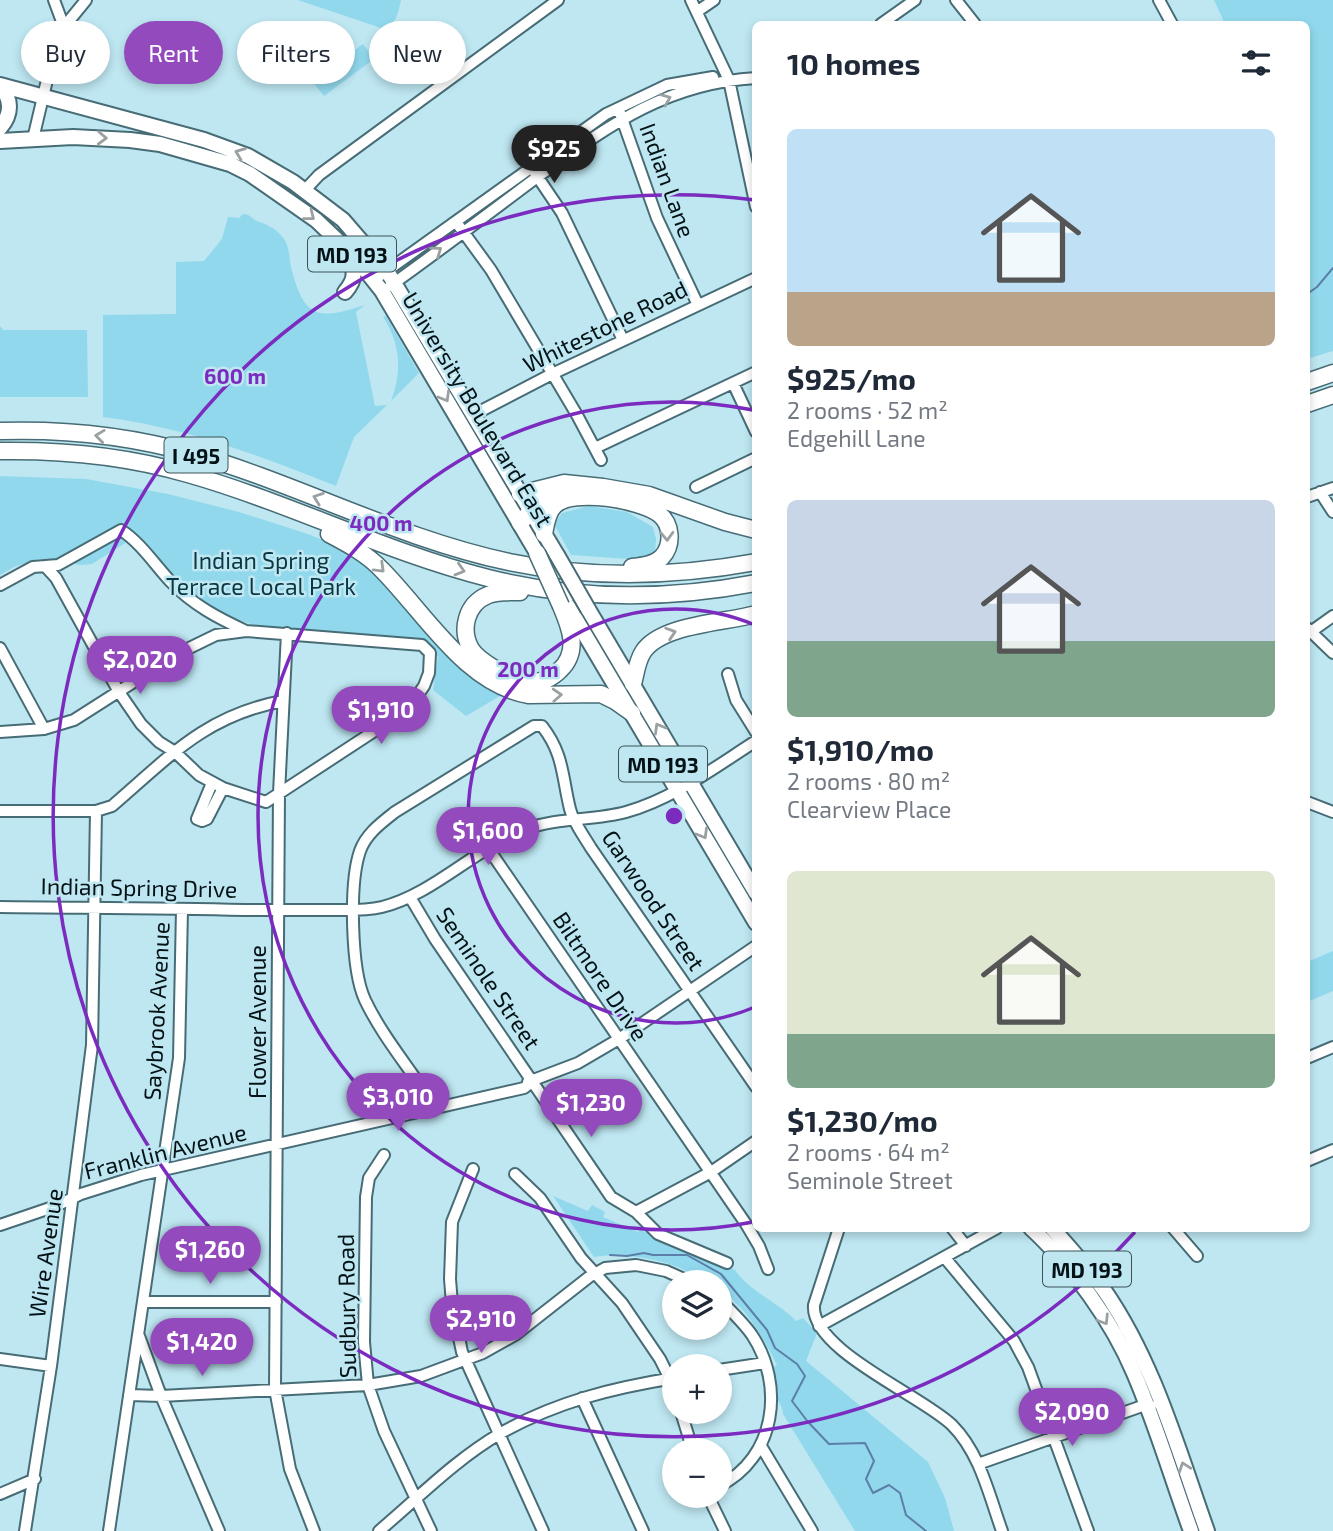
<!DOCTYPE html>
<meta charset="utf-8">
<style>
:root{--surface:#fff;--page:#f2f2f3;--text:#1f2937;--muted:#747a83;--accent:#924abc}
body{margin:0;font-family:"Exo 2",sans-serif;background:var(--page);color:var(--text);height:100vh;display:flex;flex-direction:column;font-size:26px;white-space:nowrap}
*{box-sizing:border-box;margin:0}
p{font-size:23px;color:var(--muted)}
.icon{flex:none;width:38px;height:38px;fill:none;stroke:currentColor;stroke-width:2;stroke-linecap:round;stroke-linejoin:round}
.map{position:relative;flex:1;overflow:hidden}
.details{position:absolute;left:752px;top:21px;width:558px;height:1211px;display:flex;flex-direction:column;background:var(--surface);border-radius:10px;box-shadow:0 4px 10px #0003}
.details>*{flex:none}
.hud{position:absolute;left:21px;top:21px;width:626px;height:63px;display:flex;gap:14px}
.fabs{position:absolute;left:662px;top:1270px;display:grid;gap:14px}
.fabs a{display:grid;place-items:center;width:70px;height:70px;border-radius:50%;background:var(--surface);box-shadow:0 4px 10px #0003;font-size:35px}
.price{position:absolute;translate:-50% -60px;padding:0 16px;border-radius:24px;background:var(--accent);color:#fff;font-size:23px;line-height:46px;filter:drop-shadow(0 2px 4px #0008)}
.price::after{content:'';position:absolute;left:50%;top:42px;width:21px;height:16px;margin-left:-10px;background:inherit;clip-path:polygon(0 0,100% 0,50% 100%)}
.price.on{background:#222;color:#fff}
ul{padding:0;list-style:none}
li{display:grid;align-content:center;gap:14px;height:371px;padding:0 35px}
li span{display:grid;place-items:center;height:217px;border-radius:10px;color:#555}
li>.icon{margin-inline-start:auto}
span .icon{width:126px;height:126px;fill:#fffc;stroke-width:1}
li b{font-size:30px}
h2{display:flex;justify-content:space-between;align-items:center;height:84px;padding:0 35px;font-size:30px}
.tag{padding:0 24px;border-radius:32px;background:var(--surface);box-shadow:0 4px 10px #0003;font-size:24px;line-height:63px}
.tag.on{background:var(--accent);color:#fff}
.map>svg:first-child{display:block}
.green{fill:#91d8ec}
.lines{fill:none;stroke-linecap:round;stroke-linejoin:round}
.stream{stroke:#5b7fa8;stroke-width:2}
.minor-casing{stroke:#476c76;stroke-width:14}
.major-casing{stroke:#476c76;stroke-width:18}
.highway-casing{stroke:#476c76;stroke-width:19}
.minor{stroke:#fff;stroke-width:10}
.major{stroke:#fff;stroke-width:14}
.highway{stroke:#fff;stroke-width:16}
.major-bridge-casing{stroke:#476c76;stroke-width:18;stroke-linecap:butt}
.highway-bridge-casing{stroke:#476c76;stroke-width:19;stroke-linecap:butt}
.major-bridge{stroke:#fff;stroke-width:14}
.highway-bridge{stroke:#fff;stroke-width:16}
.oneway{stroke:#9ba0a2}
.ring{fill:none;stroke:#7b2cbf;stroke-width:3.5}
.labels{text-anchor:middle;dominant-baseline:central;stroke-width:5;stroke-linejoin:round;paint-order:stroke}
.shield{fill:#bee7f2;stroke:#3c5258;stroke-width:2}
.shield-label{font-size:21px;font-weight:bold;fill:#041216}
.street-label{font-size:23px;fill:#041216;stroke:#bee7f2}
.park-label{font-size:23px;fill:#093742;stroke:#bee7f2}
.centre{fill:#7b2cbf;stroke:#bee7f2;stroke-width:3.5}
.ring-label{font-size:21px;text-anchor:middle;font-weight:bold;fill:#7b2cbf;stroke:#bee7f2;stroke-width:5;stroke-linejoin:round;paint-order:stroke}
</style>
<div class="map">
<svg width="1333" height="1531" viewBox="0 0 1333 1531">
<rect width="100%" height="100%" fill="#bee7f2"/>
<path class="green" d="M298,0h103c-3,12 -4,24 -17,29z
M1214,0h119v351l-26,8v-335h-82z
M363,44l11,15 -50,37 -12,-15z
M243,214c7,0 8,4 14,7 11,4 20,8 27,18 6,8 5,22 8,32 13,50 29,48 73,34l-9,7 19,94 12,-1 -33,32 -18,49c-75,-30 -152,-59 -233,-69v-102l73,-1v-52l28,-1 18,-22 6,-22 11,1z
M386,316l33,57 -28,28c11,-29 10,-57 -8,-84z
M0,326l3,4h84l1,67h-88z
M0,476l86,3 82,15 71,18 69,22 34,14 33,22 47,58 36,34 47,31 -39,23 -33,-26 5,-33 -6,-8 -9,-7 -160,-16c-39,-5 -71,-29 -96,-58 -10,-11 -17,-24 -29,-33l-46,29 -10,1 -43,-6 -25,8 -14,8z
M589,506l38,6 26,15 3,12 -1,15 -12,6 -72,-5 -17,-31 8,-11z
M1333,951v40l-26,11v-40z
M553,1196l35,15 4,-6 13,7 -2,5 35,15 3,-2 94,40c15,22 43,32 61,51l7,-3 14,15 -11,28 122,101 17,36 9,33h-99l-72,-117c-1,-16 -18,-25 -22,-39l16,-10c-15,-29 -30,-57 -58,-76v-6c-15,0 -27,-10 -41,-16 -25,-9 -58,-15 -84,-10z"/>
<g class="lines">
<path class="stream" d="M1307,294l10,-7 16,-19
M610,1255l17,1 17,-3 9,2h34l34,19 46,56 8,18 22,16 8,12 -13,25 16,21 21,22 36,-1 9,18 -8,18 7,14 16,-8 11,8 6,22 20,16"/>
<g class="minor-casing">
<path id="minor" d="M54,0l10,27
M691,0l38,80 27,127
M956,0l19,24
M1159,0l13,24
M698,11l16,-11
M881,24l34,-24
M620,113l37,105 41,87
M33,139l23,-97 8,-15 22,-27
M535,173l27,40 61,127
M305,190l14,-15 239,-175
M459,226l32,44 86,145 24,45
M374,280l232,-166 61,-29 46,-8
M390,286c49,-35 98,-72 146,-108 71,-51 129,-95 220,-100
M733,383l23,49
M473,415l79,-41 204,-96
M595,448l161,-76
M696,487l60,-29
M1320,492l13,20
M1307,497l26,-9
M0,585l33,-18 25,-2 63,-35c20,13 34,35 50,52 22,23 47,36 75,49
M1307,628l26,25
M1312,631l21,-15
M287,633l-8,160 -4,596 15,80 24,62
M0,648l44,81
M728,674l8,26 20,32
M0,732l44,-3 30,-9 105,-67 37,-18 30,-4 176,14 8,8 -1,20 -5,13 -16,23 -142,93 -43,-14 -24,-13 -24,-23 -16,-10 -18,-18 -22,-32 -63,-114 -11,-12
M212,783l-15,36 5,2 5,-2 16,-31
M1307,802l26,10
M0,811h96l16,-5c57,-49 94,-91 171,-105
M488,848l258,376 13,22 9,23
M410,897l25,42 176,258 25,15 22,22 69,29
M0,907c81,1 163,1 244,3 29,0 57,0 85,0 18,0 36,1 53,-3 52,-13 94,-60 145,-78 31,-12 66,-8 99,-17 47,-13 89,-45 130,-71
M1307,1058l26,-11
M528,1082l50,-19 41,-24 137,-93
M435,1108c-22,-36 -52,-70 -70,-108 -14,-30 -16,-117 -5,-149 6,-17 21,-28 35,-39l139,-86h8c22,28 20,51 28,83 3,13 14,27 21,39l165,239
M384,1155l-15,23 -3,19 -2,145 4,43 16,46 47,100
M1307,1161l26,-11
M473,1169l-21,53 -2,57 2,25 10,48 81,179
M515,1174l25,24 41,60 41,45 38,56 14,28
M636,1212l75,-40 45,-31
M0,1225l56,-19 25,-12 60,-19 383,-87 9,-7
M839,1228l-25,77c-4,45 109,91 138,120 28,28 37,70 50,106
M952,1228l14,18
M1173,1228l24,28
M945,1258l69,83 14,26 60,164
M719,1299c11,11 24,23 33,36 33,50 24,123 -33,151
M145,1302h131
M819,1326l178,-98
M139,1336l22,60 58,135
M0,1359l51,7
M719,1370l46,-7
M129,1395l32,1 207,-11 53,-9 62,-23 32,-18 74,-58 16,-9 31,-3 30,6 27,12
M582,1398l61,133
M681,1412l12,39
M761,1446l51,85
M978,1464l167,-59 6,1
M0,1494l35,-15
M708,1496l17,35
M25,1531l26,-165 41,-321 4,-234
M109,1531l70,-473 3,-149
M379,1531c39,-33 77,-72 122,-98 55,-31 111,-45 173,-55"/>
</g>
<g class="major-casing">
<path id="major" d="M0,85l204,55 44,16 45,26 50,38 44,51 170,284
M0,86c12,13 12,28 0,42
M0,141l73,-4 57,3 30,4 70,20 20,10 66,46 39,37 27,34 155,262
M345,292c11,-13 12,-23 0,-35
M568,606l188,317
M588,609l168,284
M1031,1228c42,39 81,93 103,145 22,51 38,106 57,158
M1052,1228c18,20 36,40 52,62 50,72 74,160 103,241"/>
</g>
<g class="highway-casing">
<path id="highway" d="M1307,382l26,-9
M1307,404l26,-9
M0,431c65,-2 131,5 194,23 106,31 206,85 315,108 82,17 165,15 247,0
M0,451c64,-1 127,5 188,23 102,29 197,78 300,104 88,22 179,22 268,5
M520,494l44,-11 39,4 46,8 76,27 31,8
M520,523l24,-26 15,-6
M329,534c19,10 38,20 53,36 42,42 84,115 147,125l72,-1 14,7 17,12
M544,534c2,-10 3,-22 11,-29 18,-17 86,-5 104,9 13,10 14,31 3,43 -8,8 -20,9 -30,10
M520,592c-11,0 -22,-1 -32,3 -22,9 -28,35 -17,54 5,8 13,13 21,18 21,14 47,24 68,3 20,-19 10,-43 1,-64
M633,684c3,-11 4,-23 10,-32 18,-28 82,-29 113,-38"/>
</g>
<use href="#minor" class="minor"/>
<use href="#major" class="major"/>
<use href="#highway" class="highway"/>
<g class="major-bridge-casing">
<path id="major-bridge" d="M557,555l31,54"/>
</g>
<g class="highway-bridge-casing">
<path id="highway-bridge" d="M537,553l24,53"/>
</g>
<use href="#major-bridge" class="major-bridge"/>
<use href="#highway-bridge" class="highway-bridge"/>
</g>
<defs><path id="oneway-chevron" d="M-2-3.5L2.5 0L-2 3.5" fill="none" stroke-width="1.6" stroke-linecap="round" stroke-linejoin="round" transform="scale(1.75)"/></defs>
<g class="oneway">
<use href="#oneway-chevron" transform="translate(666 99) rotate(-22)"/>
<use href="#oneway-chevron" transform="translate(102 138) rotate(2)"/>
<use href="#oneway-chevron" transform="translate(240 153) rotate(-159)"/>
<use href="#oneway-chevron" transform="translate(310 216) rotate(38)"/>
<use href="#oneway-chevron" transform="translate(437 251) rotate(-36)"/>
<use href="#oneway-chevron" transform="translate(445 397) rotate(60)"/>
<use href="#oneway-chevron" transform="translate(100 436) rotate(-173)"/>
<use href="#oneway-chevron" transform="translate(318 498) rotate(-160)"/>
<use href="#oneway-chevron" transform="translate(667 536) rotate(88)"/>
<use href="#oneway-chevron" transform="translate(380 568) rotate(44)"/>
<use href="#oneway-chevron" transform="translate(460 570) rotate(16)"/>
<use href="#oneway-chevron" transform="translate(671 633) rotate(-18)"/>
<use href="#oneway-chevron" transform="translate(557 695) rotate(-3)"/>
<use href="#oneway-chevron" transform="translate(659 728) rotate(-120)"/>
<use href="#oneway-chevron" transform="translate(703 834) rotate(60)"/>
<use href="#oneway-chevron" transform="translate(1104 1320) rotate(58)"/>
<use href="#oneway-chevron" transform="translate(1184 1467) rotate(-109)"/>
</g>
<g class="ring">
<path d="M755 1007A207 207 0 1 1 755 625"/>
<path d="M753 1222A414 414 0 1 1 753 410"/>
<path d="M1135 1232A621 621 0 1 1 755 200"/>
</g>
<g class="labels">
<g class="shield">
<rect x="308" y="236.5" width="88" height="35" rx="5"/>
<rect x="164.5" y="437.5" width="63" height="35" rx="5"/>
<rect x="619" y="746.5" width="88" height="35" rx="5"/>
<rect x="1043" y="1251.5" width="88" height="35" rx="5"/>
</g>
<g class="shield-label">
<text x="352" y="254">MD 193</text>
<text x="196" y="455">I 495</text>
<text x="663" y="764">MD 193</text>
<text x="1087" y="1269">MD 193</text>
</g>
<g class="street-label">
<text transform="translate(668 180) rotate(70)">Indian Lane</text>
<text transform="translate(605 326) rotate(-26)">Whitestone Road</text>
<text transform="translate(478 409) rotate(59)">University Boulevard East</text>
<text transform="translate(139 887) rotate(1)">Indian Spring Drive</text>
<text transform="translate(654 900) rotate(56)">Garwood Street</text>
<text transform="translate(601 976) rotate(56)">Biltmore Drive</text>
<text transform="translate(489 978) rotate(56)">Seminole Street</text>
<text transform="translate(156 1011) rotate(-87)">Saybrook Avenue</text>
<text transform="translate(257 1022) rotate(-90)">Flower Avenue</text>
<text transform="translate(165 1151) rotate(-14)">Franklin Avenue</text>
<text transform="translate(45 1253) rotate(-82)">Wire Avenue</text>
<text transform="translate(346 1306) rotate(-91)">Sudbury Road</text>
</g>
<g class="park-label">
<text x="261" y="560">Indian Spring<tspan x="261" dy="26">Terrace Local Park</tspan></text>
</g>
</g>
<circle cx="674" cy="816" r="10" class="centre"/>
<g class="ring-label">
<text x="235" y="384">600 m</text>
<text x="381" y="531">400 m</text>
<text x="528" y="677">200 m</text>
</g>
</svg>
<div class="fabs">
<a><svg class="icon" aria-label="layers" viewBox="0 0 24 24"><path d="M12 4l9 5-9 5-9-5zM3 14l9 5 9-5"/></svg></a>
<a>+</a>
<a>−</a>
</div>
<b class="price on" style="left:554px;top:185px">$925</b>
<b class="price" style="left:140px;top:696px">$2,020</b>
<b class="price" style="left:381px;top:746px">$1,910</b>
<b class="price" style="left:488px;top:867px">$1,600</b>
<b class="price" style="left:398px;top:1133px">$3,010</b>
<b class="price" style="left:591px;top:1139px">$1,230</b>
<b class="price" style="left:210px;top:1286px">$1,260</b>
<b class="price" style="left:481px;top:1355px">$2,910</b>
<b class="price" style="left:202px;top:1378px">$1,420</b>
<b class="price" style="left:1072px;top:1448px">$2,090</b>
<div class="hud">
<a class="tag">Buy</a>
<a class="tag on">Rent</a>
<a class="tag">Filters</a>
<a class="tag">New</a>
</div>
<section class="details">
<h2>10 homes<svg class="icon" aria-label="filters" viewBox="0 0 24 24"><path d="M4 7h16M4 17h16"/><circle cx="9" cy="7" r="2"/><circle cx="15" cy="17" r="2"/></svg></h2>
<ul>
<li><span style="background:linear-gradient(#bfe0f5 75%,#b9a48a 0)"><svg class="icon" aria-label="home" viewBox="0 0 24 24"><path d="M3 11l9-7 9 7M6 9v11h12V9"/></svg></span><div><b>$925/mo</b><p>2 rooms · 52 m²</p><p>Edgehill Lane</p></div></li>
<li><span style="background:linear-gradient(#c9d6e8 65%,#7fa58c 0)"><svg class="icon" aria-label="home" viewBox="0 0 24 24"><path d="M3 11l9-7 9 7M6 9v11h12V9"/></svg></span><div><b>$1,910/mo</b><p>2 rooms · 80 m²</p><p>Clearview Place</p></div></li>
<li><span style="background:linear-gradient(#dfe7d0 75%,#7fa58c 0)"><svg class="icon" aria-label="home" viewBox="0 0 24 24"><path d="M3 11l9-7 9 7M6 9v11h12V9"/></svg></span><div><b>$1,230/mo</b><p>2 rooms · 64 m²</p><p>Seminole Street</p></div></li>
</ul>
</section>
</div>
